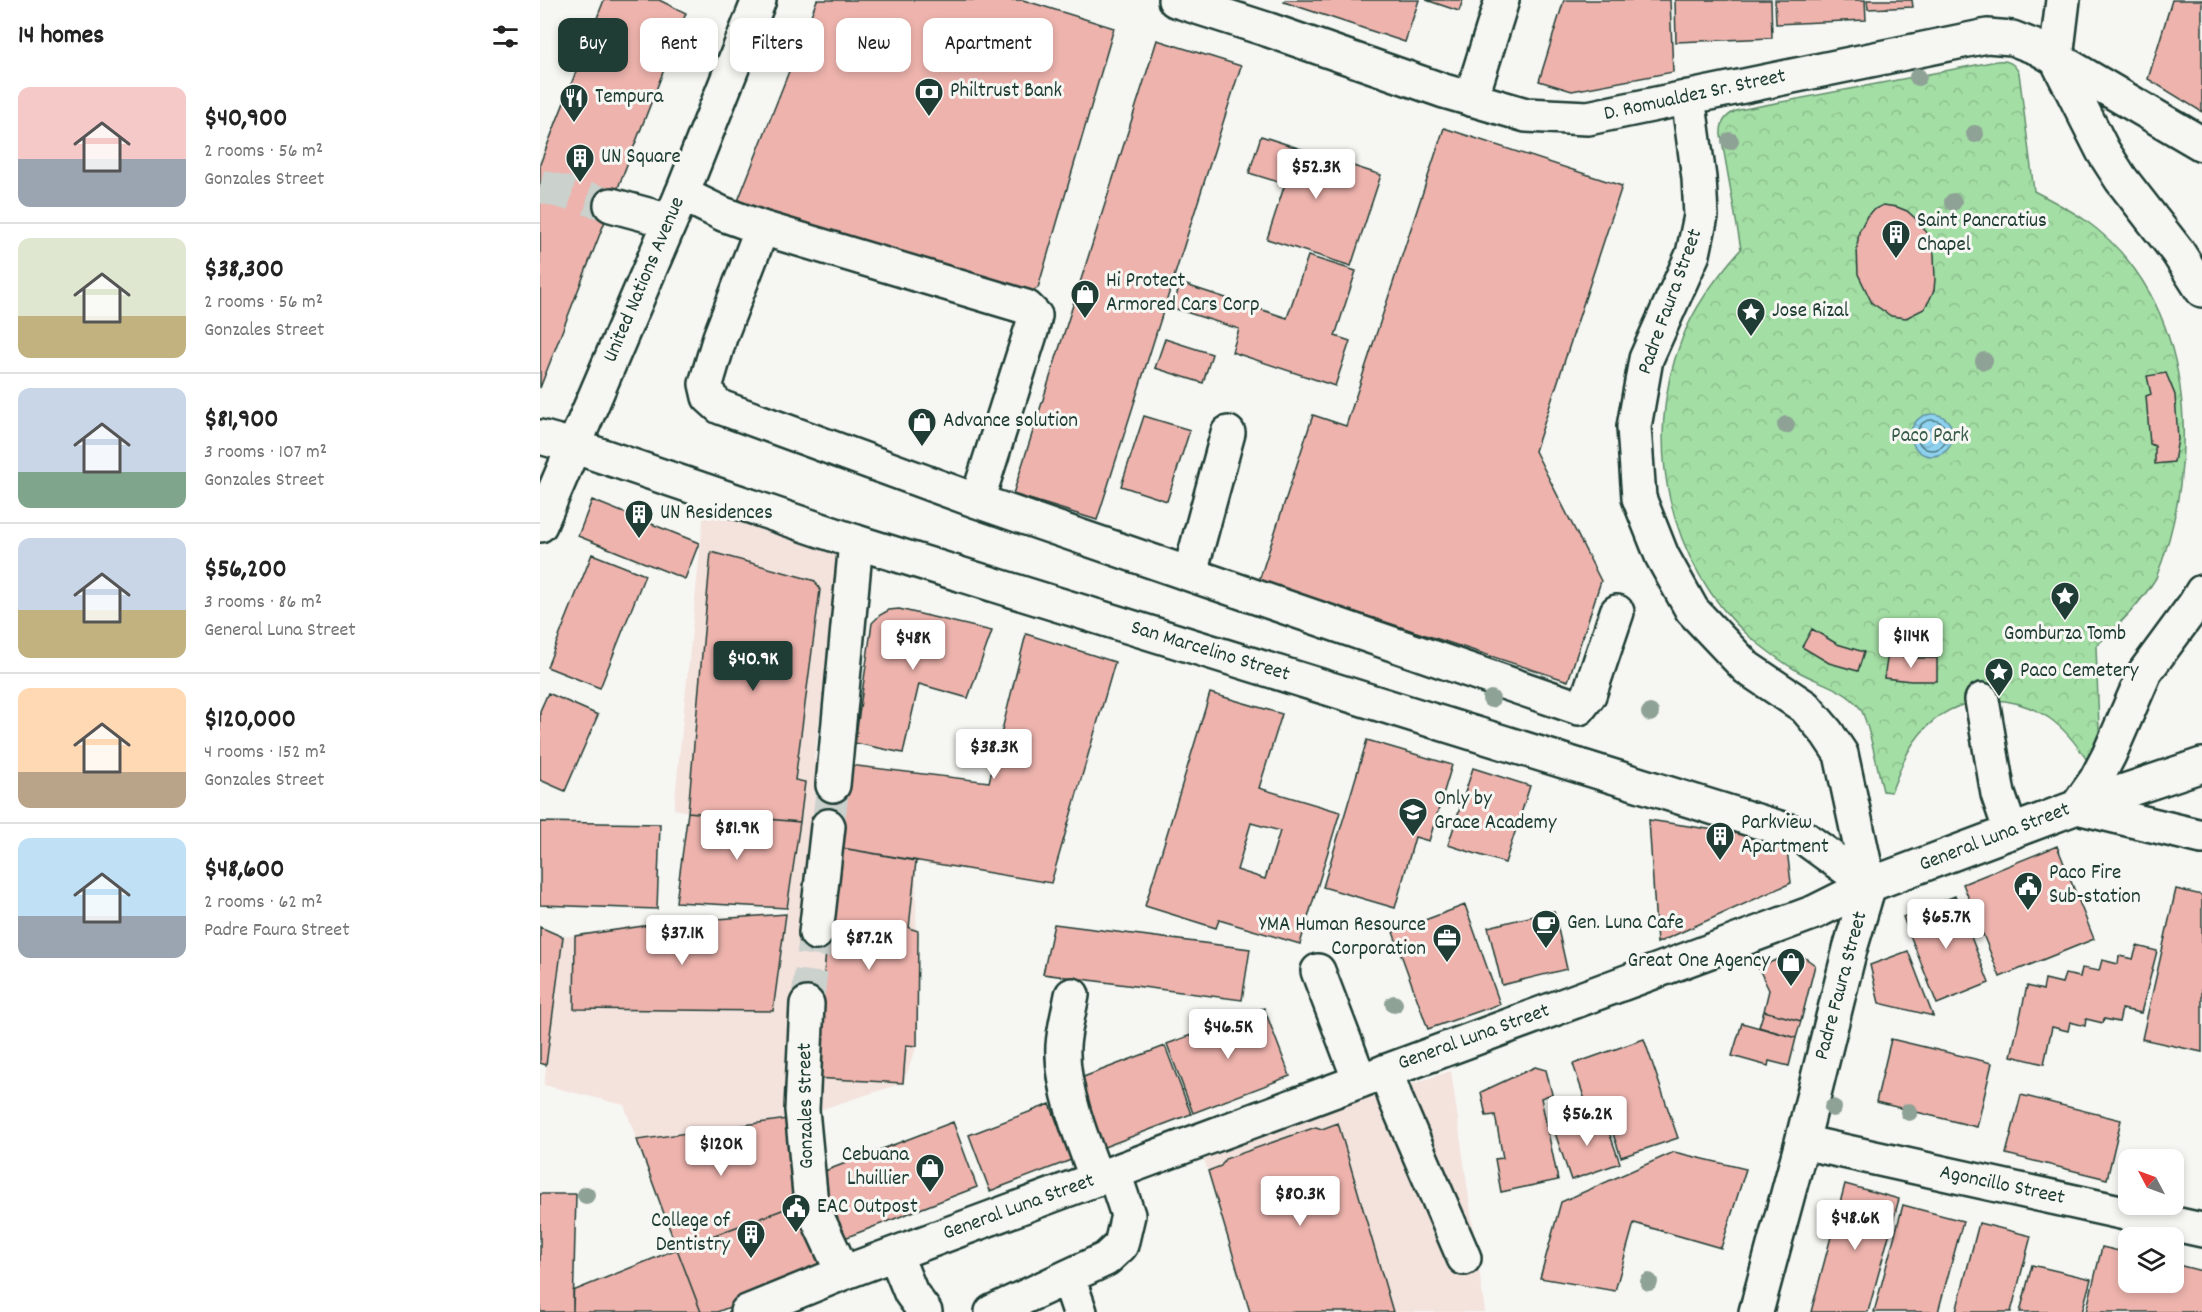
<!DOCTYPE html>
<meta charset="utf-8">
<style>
:root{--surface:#fff;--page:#f6f6f6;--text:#222;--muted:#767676;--line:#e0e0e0;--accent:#1f3d34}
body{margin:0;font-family:Dekko,sans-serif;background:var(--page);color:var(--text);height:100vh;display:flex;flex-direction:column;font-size:22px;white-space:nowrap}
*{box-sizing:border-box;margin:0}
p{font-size:20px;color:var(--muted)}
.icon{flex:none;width:33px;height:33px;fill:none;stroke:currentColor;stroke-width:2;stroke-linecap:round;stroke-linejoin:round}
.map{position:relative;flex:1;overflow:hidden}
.panel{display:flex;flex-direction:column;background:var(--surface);width:540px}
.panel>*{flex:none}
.banner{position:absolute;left:18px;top:18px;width:570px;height:54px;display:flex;gap:12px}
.needle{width:39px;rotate:311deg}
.controls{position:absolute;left:1578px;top:1149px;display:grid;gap:12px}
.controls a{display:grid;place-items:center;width:66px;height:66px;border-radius:12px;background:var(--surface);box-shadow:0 3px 9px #0003;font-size:30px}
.price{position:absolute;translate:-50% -51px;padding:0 14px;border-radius:6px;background:#fff;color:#222;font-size:20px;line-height:39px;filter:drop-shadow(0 2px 3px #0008)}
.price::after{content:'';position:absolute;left:50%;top:36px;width:18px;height:14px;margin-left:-9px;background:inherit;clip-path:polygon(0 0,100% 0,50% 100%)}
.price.active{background:var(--accent);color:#fff}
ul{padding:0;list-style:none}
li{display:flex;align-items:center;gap:18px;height:150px;padding:0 18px}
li+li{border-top:2px solid var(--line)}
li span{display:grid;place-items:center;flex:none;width:168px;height:120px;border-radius:12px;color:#555}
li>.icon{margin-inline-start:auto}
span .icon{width:72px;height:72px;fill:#fffc;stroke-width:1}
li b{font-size:26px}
h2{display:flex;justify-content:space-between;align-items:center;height:72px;padding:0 18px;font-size:26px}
.tag{padding:0 21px;border-radius:12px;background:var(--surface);box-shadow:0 3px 9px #0003;font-size:21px;line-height:54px}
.tag.active{background:var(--accent);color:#fff}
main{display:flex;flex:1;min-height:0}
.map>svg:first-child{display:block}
.built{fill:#f4e2dd}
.park{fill:url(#park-crowns);stroke:#618e6c;stroke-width:1.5}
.water{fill:url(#water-waves);stroke:#6296a5;stroke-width:1.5}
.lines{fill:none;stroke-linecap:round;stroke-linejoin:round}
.shore{stroke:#4c797f;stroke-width:1.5}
.building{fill:#eeb3ad;stroke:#1f3d34;stroke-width:1.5;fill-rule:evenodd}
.minor-tunnel{stroke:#cbd1cc;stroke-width:33;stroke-dasharray:33 16;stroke-linecap:butt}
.minor-casing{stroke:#1f3d34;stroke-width:38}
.major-casing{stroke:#1f3d34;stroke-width:38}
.minor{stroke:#f6f6f2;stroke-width:33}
.major{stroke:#f6f6f2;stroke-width:33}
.tree{fill:#8ea296}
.labels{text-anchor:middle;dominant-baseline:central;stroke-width:6;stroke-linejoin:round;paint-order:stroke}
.poi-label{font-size:21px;fill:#1f3d34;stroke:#f6f6f2;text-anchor:start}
.street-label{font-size:21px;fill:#1f3d34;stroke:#f6f6f2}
.park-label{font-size:21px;fill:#395d4a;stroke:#f6f6f2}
</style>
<main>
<section class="panel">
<h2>14 homes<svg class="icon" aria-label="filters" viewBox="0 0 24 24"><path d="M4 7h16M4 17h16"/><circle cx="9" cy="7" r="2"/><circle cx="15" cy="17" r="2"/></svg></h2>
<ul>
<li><span style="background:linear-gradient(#f6c9c9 60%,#9aa5b1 0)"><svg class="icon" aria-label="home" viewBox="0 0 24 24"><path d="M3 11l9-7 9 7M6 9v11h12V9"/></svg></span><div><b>$40,900</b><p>2 rooms · 56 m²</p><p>Gonzales Street</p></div></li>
<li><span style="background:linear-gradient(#dfe7d0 65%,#c2b280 0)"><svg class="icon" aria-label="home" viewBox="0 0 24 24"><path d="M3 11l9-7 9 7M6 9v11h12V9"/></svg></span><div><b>$38,300</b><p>2 rooms · 56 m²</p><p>Gonzales Street</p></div></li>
<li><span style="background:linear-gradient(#c9d6e8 70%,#7fa58c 0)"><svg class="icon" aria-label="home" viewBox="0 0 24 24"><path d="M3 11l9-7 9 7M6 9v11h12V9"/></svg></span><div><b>$81,900</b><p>3 rooms · 107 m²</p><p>Gonzales Street</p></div></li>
<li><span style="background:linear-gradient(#c9d6e8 60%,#c2b280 0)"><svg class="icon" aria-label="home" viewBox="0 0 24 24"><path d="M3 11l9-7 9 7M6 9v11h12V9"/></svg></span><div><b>$56,200</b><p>3 rooms · 86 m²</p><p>General Luna Street</p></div></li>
<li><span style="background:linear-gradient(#ffd9b3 70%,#b9a48a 0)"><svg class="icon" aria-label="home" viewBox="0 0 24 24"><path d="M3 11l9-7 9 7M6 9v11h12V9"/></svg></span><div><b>$120,000</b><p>4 rooms · 152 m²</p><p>Gonzales Street</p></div></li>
<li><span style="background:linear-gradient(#bfe0f5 65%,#9aa5b1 0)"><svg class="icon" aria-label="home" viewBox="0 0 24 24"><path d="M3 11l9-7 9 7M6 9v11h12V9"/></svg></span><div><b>$48,600</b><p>2 rooms · 62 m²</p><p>Padre Faura Street</p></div></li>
</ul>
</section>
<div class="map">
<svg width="1662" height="1312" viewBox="0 0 1662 1312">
<defs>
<pattern id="park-crowns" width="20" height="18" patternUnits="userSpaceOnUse" patternTransform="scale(1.5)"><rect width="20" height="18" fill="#a3dea4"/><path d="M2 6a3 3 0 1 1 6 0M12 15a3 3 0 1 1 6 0" fill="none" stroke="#8cbf8e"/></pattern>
<pattern id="water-waves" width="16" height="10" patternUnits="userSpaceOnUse" patternTransform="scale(1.5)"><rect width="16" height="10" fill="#8fd2f0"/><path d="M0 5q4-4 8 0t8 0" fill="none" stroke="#7bb5ce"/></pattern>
</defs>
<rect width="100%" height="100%" fill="#f6f6f2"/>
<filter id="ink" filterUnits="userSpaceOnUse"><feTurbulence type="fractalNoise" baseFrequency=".0167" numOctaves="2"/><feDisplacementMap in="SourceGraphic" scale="12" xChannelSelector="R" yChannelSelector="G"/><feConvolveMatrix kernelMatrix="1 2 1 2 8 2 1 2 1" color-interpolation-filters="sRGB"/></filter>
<g filter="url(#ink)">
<path class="built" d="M164,511l139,44 -29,204 175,23 37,-148 89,28 -64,221 -135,-21 1,184 -14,37 -109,35 -1,88 32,64 -148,-21 -53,-144 -80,-20 19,-148 103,-16 120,-8 14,-91 -112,-10 -14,-3z
M911,1071l34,241h-235l-46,-153 141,-53z"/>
<path class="park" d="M1457,61c11,-1 17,2 22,12l15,118c17,9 35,18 51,29 112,80 117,242 71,358 -16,26 -37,47 -60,68l4,109 -12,7c-10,-16 -23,-33 -39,-44 -45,-30 -103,-22 -135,24 -10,14 -16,34 -23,50l-8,-1c-4,-16 -15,-73 -23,-83 -14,-19 -41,-25 -61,-36 -18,-10 -33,-22 -48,-34 -83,-73 -110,-197 -69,-299 13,-34 35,-63 59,-90l-20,-114c-1,-13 5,-21 18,-25z"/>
<path class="water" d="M1371 435a21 21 0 1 1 42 0a21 21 0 1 1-42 0Z"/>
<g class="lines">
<path class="shore" d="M1377 435a15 15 0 1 1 30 0a15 15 0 1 1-30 0Z"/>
</g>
<path class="building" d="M64,0h55l27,13 -146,375v-224z
M277,0h206l91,28 -76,260 -16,8 -286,-90z
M745,0h134l-14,42 -121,-40z
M886,0h37l-4,11z
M1024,0h106l3,72 -101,19 -33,-10z
M1135,0h96l1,38 -96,4z
M1235,0h90l1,20 -90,4z
M1327,0h45l1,7 -45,2z
M1632,0h30v112l-54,-33z
M617,40l84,26 -144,454 -84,-26z
M904,128l178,58 -87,265 66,130 -33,100 -309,-100 54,-166 33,11z
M721,136l120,39 -30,91 -84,-27 18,-55 -36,-11z
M1343,205l14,2 10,4 8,7 13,16 6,20 1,25 -1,11 -5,11 -5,8 -18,9 -15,-2 -19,-13 -14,-29 -1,-27 2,-15 8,-16 6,-6z
M768,256l48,15 -21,65 15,5 -15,45 -103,-34 7,-23 -66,-21 7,-25 107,35z
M625,339l47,15 -9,29 -48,-15z
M1626,373l9,22 3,44 -4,23 -19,2v-18l-5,-2 -4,-48 5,-2 -4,-18z
M604,416l46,14 -23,71 -46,-15z
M52,500l107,43 -14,36 -107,-43z
M171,552l94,26 10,3 5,9 -25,190 10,2 -5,40 -112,-10z
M52,554l53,21 -45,113 -53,-21z
M359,609l93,22 -24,67 -49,-14 -16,69 -48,-10 17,-120 8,-8 9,-5z
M1272,629l25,15 27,8 -6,19 -29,-8 -27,-16z
M486,634l89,28 -64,221 -215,-36 13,-82 140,17z
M1348,654l23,4h26v23h-26l-27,-3z
M8,693l50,22 -33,76 -25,-11v-69z
M670,693l72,21 -23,74 81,24 -40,132 -81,-24 -3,8 -71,-22zM711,823l29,8 -15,48 -28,-9z
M827,740l85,25 -23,76 -14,-4 -20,71 -72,-21z
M933,768l57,18 -25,77 -57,-18z
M148,812l112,10 -13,86 -111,-6z
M1109,820l137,21 5,42 -134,60z
M0,822l120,2 -3,85 -117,-4z
M1517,846l37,93 -94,38 -37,-93z
M296,847l80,14 -7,67 9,3 -1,115 -11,-1 -3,38 -89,-5z
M1636,889l26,6v157l-60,-13z
M1415,896l34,87 -52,21 -34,-87z
M925,905l35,99 -72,25 -35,-97z
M1014,911l13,58 -65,16 -14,-58z
M246,914l-13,97 -199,-2 1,-73 89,-13z
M514,924l196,25 -8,51 -199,-26z
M0,927l23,10 -17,128 -6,-2z
M1597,946l20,5 -16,62 -19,-4 -3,13 -15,-3 -1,4 -17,-4 -1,7 -15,-4 -2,9 -16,-4 -8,37 -33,-8 16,-70 16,4 2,-11 17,4 3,-9 15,3 2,-9 17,3 3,-11 16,4 1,-8 14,3z
M1368,951l25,65 -54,-13 -9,-38z
M1257,952l18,13 -14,56 -37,-10 5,-21 -11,-23z
M724,1008l26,68 -97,37 -26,-69z
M1224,1011l37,10 -5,17 -37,-11z
M1202,1023l54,15 -7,28 -20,-5 -1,5 -36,-10z
M1104,1039l34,99 -57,19 -14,-41 -15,5 -19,-57z
M1351,1039l101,24 -15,64 -101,-25z
M625,1046l26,68 -92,35 -26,-68z
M995,1067l11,3 6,24 -11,4 17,82 -57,12 -6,-33 8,-1 -8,-43 -9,1 -5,-24z
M1481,1095l100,25 -14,59 -101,-25z
M510,1104l21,56 -81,31 -21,-56z
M254,1118l-1,88 -116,43 -40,-109z
M1050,1118l1,4 13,-4 16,45 -49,17 -17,-50z
M413,1122l24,65 -135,52 -25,-65z
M798,1123l55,189h-143l-42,-141 13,-5 4,-7 91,-32 6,2z
M1134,1152l72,17 -25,79 -87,-25 -19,68 -75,-13 21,-76z
M1305,1184l54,15 -31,113h-57z
M0,1194h36l-3,118h-33z
M1363,1205l60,16 -25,91h-64z
M253,1206l32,64 -108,42h-16l-24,-63z
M1439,1223l52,13 -20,76h-55z
M1562,1247l26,6v29h46v-18l28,7v41h-116z
M137,1249l24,63h-128v-21z
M1492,1265l59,14 -9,33h-62z"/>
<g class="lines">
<path class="minor-tunnel" d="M0,186l71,19
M288,826l5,-41
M267,1004l9,-71"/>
<g class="minor-casing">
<path id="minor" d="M1516,58l7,-58
M931,99l31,-99
M142,194l41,20 39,14 264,79 9,9 -3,12 -55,173
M71,205l59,16
M222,228l-42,109 -14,47 3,13 11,10 257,94 602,207 10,-13 28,-83
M650,573l38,-140
M1442,700l16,94 13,38
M293,785l23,-243
M1537,807l125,-42
M276,933l12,-107
M778,971l42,110
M532,995c-3,17 -8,34 -9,51 -2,41 19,94 34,133
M267,1004l-5,106 9,94 32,69
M846,1071l10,29 68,158
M1262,1142l400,88
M355,1254l16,39 14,19
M528,1277l12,35
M207,1312l96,-39 972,-361 54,-27
M452,1312l114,-53 15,-14 7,-30 -14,-42
M1216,1312l46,-170 48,-193 19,-64"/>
</g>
<g class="major-casing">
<path id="major" d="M635,0l94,30 175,61 82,24 62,3 399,-82 25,2 26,10 164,96
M1516,58l47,93 18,28 56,72 25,39
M1148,97l11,81 2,38 -8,38 -47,105 -12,68 5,71 23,58 30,54 55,58 58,39 22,26 14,21 28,131
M0,437l33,9 283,96 943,292 70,51
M0,525l142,-331 77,-194
M1537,807l19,-27 13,-25 36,-83 50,-68 7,-12
M1537,807l125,30
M1329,885l208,-78"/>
</g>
<use href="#minor" class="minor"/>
<use href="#major" class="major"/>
</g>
<g class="tree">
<circle cx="1378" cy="77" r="9"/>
<circle cx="1435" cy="134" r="9"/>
<circle cx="1190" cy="141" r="9"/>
<circle cx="1413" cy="202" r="9"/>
<circle cx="1444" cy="361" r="9"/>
<circle cx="1246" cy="425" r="9"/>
<circle cx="951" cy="699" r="9"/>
<circle cx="1110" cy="713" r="9"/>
<circle cx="854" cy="1004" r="9"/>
<circle cx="1293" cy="1108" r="9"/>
<circle cx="1369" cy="1112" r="9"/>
<circle cx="46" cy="1195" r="9"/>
<circle cx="1109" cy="1282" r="9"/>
</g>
</g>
<defs>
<g id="bank-pin" transform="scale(1.5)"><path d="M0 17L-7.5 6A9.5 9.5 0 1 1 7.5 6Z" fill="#1f3d34" stroke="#f6f6f2"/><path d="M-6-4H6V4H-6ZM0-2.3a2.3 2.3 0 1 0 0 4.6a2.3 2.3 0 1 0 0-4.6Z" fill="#fff"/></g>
<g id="restaurant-pin" transform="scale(1.5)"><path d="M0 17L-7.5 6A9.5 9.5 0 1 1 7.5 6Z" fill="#1f3d34" stroke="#f6f6f2"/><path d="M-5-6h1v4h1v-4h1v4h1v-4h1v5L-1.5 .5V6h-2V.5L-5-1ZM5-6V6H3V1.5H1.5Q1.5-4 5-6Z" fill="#fff"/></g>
<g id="building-pin" transform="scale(1.5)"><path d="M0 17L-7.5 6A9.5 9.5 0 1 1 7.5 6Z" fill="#1f3d34" stroke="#f6f6f2"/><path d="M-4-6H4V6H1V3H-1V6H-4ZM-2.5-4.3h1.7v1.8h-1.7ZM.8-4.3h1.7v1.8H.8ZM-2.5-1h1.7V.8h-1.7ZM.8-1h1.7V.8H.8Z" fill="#fff"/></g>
<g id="shop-pin" transform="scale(1.5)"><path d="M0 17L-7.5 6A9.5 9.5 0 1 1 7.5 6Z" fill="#1f3d34" stroke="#f6f6f2"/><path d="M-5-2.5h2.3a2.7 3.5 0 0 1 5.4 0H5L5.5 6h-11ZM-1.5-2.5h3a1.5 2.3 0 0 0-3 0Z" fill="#fff"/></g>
<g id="sight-pin" transform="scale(1.5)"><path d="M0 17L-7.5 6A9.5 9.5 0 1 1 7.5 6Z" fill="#1f3d34" stroke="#f6f6f2"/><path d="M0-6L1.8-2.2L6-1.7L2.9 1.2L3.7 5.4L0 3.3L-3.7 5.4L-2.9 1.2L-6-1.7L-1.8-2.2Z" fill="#fff"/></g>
<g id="school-pin" transform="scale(1.5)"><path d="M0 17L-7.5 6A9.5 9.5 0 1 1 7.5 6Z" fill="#1f3d34" stroke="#f6f6f2"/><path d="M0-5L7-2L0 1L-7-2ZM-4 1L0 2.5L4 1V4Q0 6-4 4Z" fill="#fff"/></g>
<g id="civic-pin" transform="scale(1.5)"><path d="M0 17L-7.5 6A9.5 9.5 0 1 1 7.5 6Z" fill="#1f3d34" stroke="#f6f6f2"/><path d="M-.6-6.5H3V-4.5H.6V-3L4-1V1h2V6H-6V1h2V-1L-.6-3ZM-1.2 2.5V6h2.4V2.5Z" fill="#fff"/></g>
<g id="cafe-pin" transform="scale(1.5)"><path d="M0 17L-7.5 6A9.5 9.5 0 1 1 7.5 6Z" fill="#1f3d34" stroke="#f6f6f2"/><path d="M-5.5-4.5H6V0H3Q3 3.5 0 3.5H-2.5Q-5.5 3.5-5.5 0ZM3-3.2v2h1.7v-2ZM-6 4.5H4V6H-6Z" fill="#fff"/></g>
<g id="office-pin" transform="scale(1.5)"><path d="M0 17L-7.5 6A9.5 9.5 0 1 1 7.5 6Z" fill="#1f3d34" stroke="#f6f6f2"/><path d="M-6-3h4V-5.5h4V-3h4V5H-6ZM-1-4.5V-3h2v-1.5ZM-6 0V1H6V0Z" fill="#fff"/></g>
</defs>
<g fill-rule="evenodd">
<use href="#bank-pin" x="389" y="92"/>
<use href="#restaurant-pin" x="34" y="98"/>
<use href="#building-pin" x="40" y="158"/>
<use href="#building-pin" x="1356" y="234"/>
<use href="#shop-pin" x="545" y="294"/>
<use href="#sight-pin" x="1211" y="312"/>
<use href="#shop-pin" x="382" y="422"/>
<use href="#building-pin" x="99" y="514"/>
<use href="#sight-pin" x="1525" y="596"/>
<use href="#sight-pin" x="1459" y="672"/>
<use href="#school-pin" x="873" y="812"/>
<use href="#building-pin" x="1180" y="836"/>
<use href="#civic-pin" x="1488" y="886"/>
<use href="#cafe-pin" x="1006" y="924"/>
<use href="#office-pin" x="907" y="938"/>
<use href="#shop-pin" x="1251" y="962"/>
<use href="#shop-pin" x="390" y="1168"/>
<use href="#civic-pin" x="256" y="1208"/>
<use href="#building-pin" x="211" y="1234"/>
</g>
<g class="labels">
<g class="poi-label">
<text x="410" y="92">Philtrust Bank</text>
<text x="55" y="98">Tempura</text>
<text x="61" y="158">UN Square</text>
<text x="1377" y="222">Saint Pancratius<tspan x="1377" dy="24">Chapel</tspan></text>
<text x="566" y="282">Hi Protect<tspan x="566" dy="24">Armored Cars Corp</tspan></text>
<text x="1232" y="312">Jose Rizal</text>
<text x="403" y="422">Advance solution</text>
<text x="120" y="514">UN Residences</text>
<text x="1525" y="635" text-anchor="middle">Gomburza Tomb</text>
<text x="1480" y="672">Paco Cemetery</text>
<text x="894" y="800">Only by<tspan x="894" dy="24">Grace Academy</tspan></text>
<text x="1201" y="824">Parkview<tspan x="1201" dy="24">Apartment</tspan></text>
<text x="1509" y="874">Paco Fire<tspan x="1509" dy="24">Sub-station</tspan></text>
<text x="1027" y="924">Gen. Luna Cafe</text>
<text x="886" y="926" text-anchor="end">YMA Human Resource<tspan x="886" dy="24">Corporation</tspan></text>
<text x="1230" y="962" text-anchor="end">Great One Agency</text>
<text x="369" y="1156" text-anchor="end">Cebuana<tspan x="369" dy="24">Lhuillier</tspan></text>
<text x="277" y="1208">EAC Outpost</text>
<text x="190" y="1222" text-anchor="end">College of<tspan x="190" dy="24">Dentistry</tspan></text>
</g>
<g class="street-label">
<text transform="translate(1155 96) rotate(-12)">D. Romualdez Sr. Street</text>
<text transform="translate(105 280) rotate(-67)">United Nations Avenue</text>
<text transform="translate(1131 302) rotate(-70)">Padre Faura Street</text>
<text transform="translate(670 652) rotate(17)">San Marcelino Street</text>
<text transform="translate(1455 838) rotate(-21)">General Luna Street</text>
<text transform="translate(1302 986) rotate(-75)">Padre Faura Street</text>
<text transform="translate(934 1038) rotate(-20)">General Luna Street</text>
<text transform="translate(267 1106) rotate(-91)">Gonzales Street</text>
<text transform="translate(1462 1186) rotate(12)">Agoncillo Street</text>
<text transform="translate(479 1208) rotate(-20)">General Luna Street</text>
</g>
<g class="park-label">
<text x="1390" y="437">Paco Park</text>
</g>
</g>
</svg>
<div class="controls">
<a><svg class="needle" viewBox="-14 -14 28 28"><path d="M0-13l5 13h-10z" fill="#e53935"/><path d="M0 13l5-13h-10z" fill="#767676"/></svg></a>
<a><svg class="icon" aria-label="layers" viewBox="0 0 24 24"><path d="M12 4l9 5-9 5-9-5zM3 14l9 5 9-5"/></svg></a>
</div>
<b class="price" style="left:776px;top:200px">$52.3K</b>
<b class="price" style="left:1371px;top:669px">$114K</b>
<b class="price" style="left:373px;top:671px">$48K</b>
<b class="price active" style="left:213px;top:692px">$40.9K</b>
<b class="price" style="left:454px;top:780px">$38.3K</b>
<b class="price" style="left:197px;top:861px">$81.9K</b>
<b class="price" style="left:1406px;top:950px">$65.7K</b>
<b class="price" style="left:142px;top:966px">$37.1K</b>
<b class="price" style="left:329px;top:971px">$87.2K</b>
<b class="price" style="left:688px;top:1060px">$46.5K</b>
<b class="price" style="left:1047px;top:1147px">$56.2K</b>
<b class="price" style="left:181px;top:1177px">$120K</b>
<b class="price" style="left:760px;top:1227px">$80.3K</b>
<b class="price" style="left:1315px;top:1251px">$48.6K</b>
<div class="banner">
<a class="tag active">Buy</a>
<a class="tag">Rent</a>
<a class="tag">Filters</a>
<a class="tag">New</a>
<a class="tag">Apartment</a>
</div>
</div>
</main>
